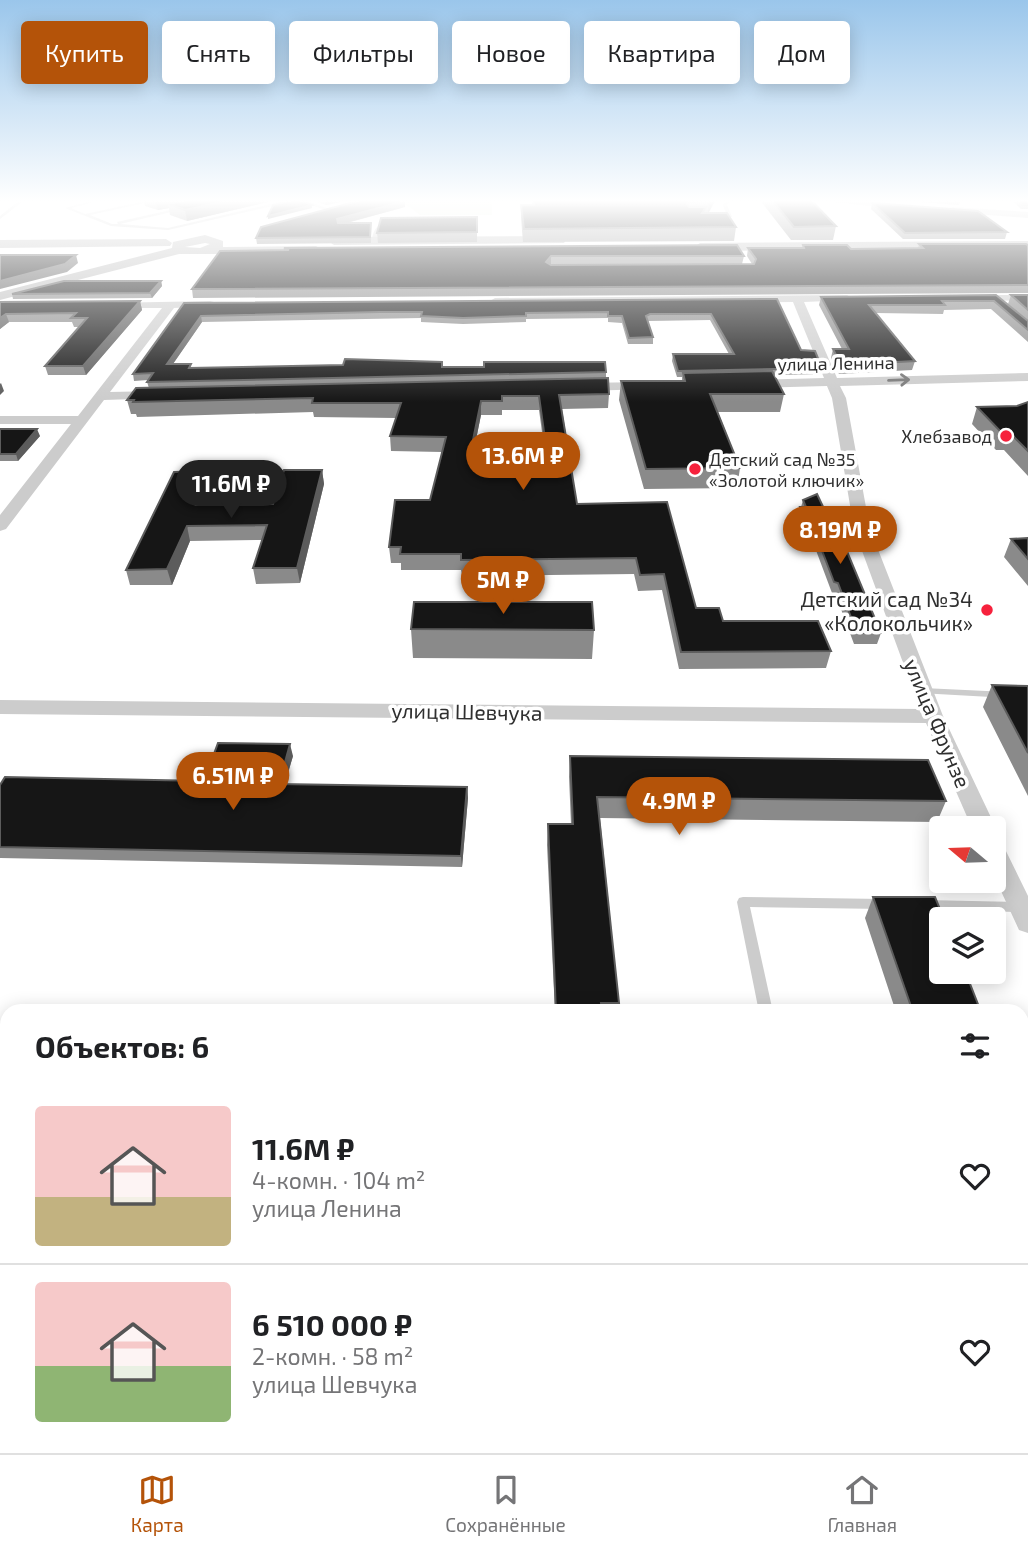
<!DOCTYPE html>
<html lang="ru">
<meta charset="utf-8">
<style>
:root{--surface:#fff;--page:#f6f6f6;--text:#202124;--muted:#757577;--line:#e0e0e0;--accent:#b45309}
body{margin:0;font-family:"Exo 2",sans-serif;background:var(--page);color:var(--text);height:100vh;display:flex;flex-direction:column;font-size:26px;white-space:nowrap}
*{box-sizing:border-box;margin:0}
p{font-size:23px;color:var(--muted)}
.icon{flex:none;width:38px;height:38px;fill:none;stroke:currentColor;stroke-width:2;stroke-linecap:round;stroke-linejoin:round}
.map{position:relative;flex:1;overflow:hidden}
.details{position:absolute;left:0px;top:1004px;width:1029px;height:450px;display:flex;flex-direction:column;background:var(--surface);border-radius:21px 21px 0 0;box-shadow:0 4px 18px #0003}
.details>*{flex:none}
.banner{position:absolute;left:21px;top:21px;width:987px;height:63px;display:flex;gap:14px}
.needle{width:46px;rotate:289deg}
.fabs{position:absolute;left:929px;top:816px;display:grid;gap:14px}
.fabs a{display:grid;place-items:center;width:77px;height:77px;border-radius:7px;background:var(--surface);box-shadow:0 4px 18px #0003;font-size:35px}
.price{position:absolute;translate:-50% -60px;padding:0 16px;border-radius:24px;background:var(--accent);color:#fff;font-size:23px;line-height:46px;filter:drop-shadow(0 2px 4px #0008)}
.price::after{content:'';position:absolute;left:50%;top:42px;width:21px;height:16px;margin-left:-10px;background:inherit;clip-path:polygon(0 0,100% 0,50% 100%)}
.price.active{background:#222;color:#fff}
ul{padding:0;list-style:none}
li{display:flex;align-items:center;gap:21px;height:175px;padding:0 35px}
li+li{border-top:2px solid var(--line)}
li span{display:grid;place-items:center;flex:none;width:196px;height:140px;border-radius:7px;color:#555}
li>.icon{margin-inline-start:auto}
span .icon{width:84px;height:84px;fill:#fffc;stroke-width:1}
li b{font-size:30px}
h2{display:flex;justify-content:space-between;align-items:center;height:84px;padding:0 35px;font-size:30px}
.chip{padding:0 24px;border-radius:7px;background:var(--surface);box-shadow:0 4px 18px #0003;font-size:24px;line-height:63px}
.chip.active{background:var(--accent);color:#fff}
.menu{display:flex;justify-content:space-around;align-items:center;height:98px;border-top:2px solid var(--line);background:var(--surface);font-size:19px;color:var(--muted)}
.menu a{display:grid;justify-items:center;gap:4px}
.menu .active{color:var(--accent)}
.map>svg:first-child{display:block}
.green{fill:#e6eedb}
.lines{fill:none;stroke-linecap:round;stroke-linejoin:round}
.lane{fill:#ccc;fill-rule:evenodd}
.street{fill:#ccc;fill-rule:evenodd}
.secondary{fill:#b9b9b9;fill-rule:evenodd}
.wall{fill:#8a8a8a;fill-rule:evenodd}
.shaded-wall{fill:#5c5c5c}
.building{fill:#161616;stroke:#5c5c5c;stroke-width:2;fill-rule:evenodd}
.oneway{stroke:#767676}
.poi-dot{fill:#f6213c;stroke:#fff;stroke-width:2.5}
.labels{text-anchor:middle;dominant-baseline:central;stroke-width:7;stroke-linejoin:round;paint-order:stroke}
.far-street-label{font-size:18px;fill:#2f2f2f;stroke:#fff}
.far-poi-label{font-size:18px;fill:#2f2f2f;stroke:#fff;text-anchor:end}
.poi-label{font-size:21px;fill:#2f2f2f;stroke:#fff;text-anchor:end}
.street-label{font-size:21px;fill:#2f2f2f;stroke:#fff}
</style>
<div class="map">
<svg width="1028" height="1453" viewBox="0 0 1028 1453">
<rect width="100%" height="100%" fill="#fff"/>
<path class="green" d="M413,199h79v16h-72l-12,-9 -12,-3z"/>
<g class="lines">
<path class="lane" d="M21,199h5l-26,20v-3z
M99,199h7l-35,9 14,6 70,-15h8l-73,16 22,9h6l-1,-2 67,-15v2l-64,15 48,4 124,-29h10l30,11 -4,1 -30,-11 -130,30 -57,-4 -46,-18z
M727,199h4l-4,6 5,12 -16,1 2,-2h9l-4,-11z
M388,221l7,1 -15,6 -4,13 -4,1c0,-11 5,-18 16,-21z
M923,688l105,5v6l-109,-6 -1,-2z
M743,897l141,2 4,1 2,4 -2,4 -4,1 -134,-2 23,105h-14l-22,-110 2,-4z
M925,900l95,2 4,1 2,4 -2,4 -4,1 -95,-2 -4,-1 -2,-4 2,-4z
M93,1447h19l-1,6h-20z
M686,1447h20v6h-20z"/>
<path class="street" d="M803,199h38l62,7 -4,3z
M952,207l76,5v6l-79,-6 -1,-2z
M847,295l5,3 -1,2 -47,2 33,76 191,-5v8l-188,5 6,12 24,131 73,187 53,112 -2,3v-3h-22l-46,-105 -926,-9v-14l920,9 -66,-180 -22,-131 -5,-12 -78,2 -6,-4 6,-4 75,-2 -31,-76 -298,2 -5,-3 5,-3z
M971,295h57v6l-61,-1 -1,-2z
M210,301l4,1v4l-40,2 -64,84 47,-1 7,4 -2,3 -58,2 -98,129 -6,2v-16l71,-91h-71v-8h78l84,-108h-49l-5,-3 1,-2z
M647,382l5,1v6l-71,2 -6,-4 6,-4z
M994,840l8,3 26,53v37l-9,-3 -25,-54z
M1022,1398l6,3v38l-6,-3z
M0,1410h7v38h-7z"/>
<path class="secondary" d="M205,235l18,6v6l93,-1 6,4 -6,4h-137l-179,46v-8l172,-44 1,-6zM205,243l5,1 -10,4 -15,-1z
M560,236l6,4 -2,3 -230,2 -6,-4 6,-4z
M166,239l6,4 -2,3 -170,2v-8z
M1028,241v8l-328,2 -6,-4 6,-4z"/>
</g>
<path class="wall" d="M127,199h153l-93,22 -17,-6 -1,-7 -11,2 -13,-4 -1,-6 -11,1z
M310,199h44l-28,6z
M532,199h184l-8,14 28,14 -2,14 -211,1 -2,-24v-13h11z
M759,199h51l26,27 -3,14h-42z
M882,199h79l-2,6z
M1011,199h17v10h-7z
M872,203l135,29 -2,7h-102l-32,-30z
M405,207l-58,16h24v20l-114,1 -1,-6z
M477,217v25l-99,1 -1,-10z
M919,244l109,1v48l-835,5 -1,-9 92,-39v-2l460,8 -2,8h10l-5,-8 1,-8h54l1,-3 48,4 67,-1zM551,264h115l-115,1z
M161,281l1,5 -10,12 -139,1 -1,-5z
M996,295l26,21 -14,-12 3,-9h17v47l-37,-33 -47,1 -1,4 -67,-1 39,48 -3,9 -73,4 -8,-16 2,-9h9l-23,-44 2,-8z
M777,299l24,51 21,18 -2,6 -46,1 10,19 -4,18h-62l22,56 -3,20 -93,1 -25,-89 2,-19h61v-4h-5l-5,-16 1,-7h56l-19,-34 -61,1h-1l5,16v7h-25l-6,-21 -14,-1v-4l-82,1v3l-63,2 -42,-2v-4l-219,4 -29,42 19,4 151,-3 99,-3 1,5 163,5v6l3,16 -1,14 -46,1 15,95 90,-2 29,106 27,13 108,30 -5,17 -147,1 -17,-79 -24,1 -4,-17 -172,2 -1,-6h-60v-7h-10l-2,-16 41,-47 12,-48 -51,-1 -1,-15 6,-18 -82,-1 -1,-5 -176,5 -1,-3h-5l-4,-14 22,-12 -2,-6 1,-2 -14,1 -1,-7 51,-71zM502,410h37l4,29 -67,1 5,-25h21z
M140,301l2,9 -56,65h-38l-3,-9 35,-39h-6l-2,-5h-63l-9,7v-27z
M1028,402v74l-24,-26h-8l-24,-26 5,-17 40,-1z
M0,429l40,7 -22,25h-18z
M322,470l2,14 -24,99 -44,1 -3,-16 9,-28 -72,1 -18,44h-42l-4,-15 88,-84 -8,19 67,-1z
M803,500l78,133 -4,11h-23l-19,-51h-3l-18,-48h-4l-12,-27z
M1028,538v48l-24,-29 7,-18z
M411,629l183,1 -2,29 -179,-1z
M992,685l36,1v110l-45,-89z
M293,756l-8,28 182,3 1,11 -6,69 -462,-9v-73l204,-4z
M570,756l376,45 -9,21 -337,-4 19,185 -1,9h-63l-8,-167 1,-21h23l-2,-47z
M873,897l108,115h-85l-31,-94z
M1022,1111l6,15v216h-6z"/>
<path class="shaded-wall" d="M132,199h12v1l-11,1z
M160,199h45l-37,5 1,4 -11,2 -3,-10z
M235,199h45l-93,22 -2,-11z
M325,199h29l-28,6z
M710,199h6l-8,15 1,-13z
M405,201v6l-67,18 -1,-6z
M312,205v3l-44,11v-3z
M76,255l2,8 -11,9 -67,17v-8z
M551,256v8l-5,6v-8z
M161,281l1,5 -10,12 -2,-5z
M140,301l2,9 -56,65 -3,-9z
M6,314l3,8 -9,7v-11z
M201,316l1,6 -34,49 -1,-7z
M1,383l3,8 -4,4v-11z
M481,401v14l-8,39v-14z
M37,429l3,7 -22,25 -2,-7z
M322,470l2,14 -24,99 -3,-15z
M211,471l3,15 -15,34 -3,-15z
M187,526l3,15 -18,44 -5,-16z
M290,744l3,12 -12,39 -2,-11z
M467,787l1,11 -6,69 -1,-11z"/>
<path class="building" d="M191,199h44l-50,11 -17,-6z
M297,199l15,6 -44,11 5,-11z
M365,199h33l7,2 -68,18 1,4h33l-1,14 -114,1 5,-11z
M533,199h177l-1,2 -20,1 -2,2 2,3h17l-4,6h25l9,14 -212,2 -3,-24h13z
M771,199h39l26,27 -42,1z
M1017,199h11v6h-6z
M872,203l106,8 29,21 -102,1z
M477,217v15l-100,1 4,-15z
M919,244h107l2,1v40l-836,4 28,-38 69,-1 -5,-2 453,-3 7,11h-193l-5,6 5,3 203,-1 2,-5 -8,-11h56l-1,-3h44l4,4 72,-1z
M0,255h76l-11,9 -65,17z
M64,281h97l-11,12 -138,1z
M996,295l32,26v9l-34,-29h-52l3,4h-76l46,56 -74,4 -8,-16h16l-28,-52z
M1011,295h17v15z
M777,299l24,51 14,1 7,17 -144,3 -5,-17h61l-23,-40h-61l-4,2 7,21 -24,1 -7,-22h-14v-4l-82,1v3l-63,2 -42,-2 1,-4h-42l-179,4 -34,48h24l-2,4 154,-3 2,-6 97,3v5h42v-5h121l1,10 -459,10 6,-9 -20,1 51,-71z
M140,301l-57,65h-38l42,-48h-16l5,-5 -70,1 -6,4v-16z
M772,371l12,23h-74l30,74 -94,1 -25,-88h64l-2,-8z
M608,378l1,16 -50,1 18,109 90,-2 29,106h23l4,13h95l13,30 -150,1 -17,-78 -24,1 -4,-17 -175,2v-6h-61l1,-7h-12l6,-47h35l16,-63 -56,-1 11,-33h-89l1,-5 -180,4 1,-2h-7l9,-12zM502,396h37l6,43 -72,1 8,-39h21z
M1028,402v49l-18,-18h-8l-25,-26 40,-1z
M0,429h37l-21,25h-16z
M284,470h38l-25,98h-44l14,-43 -80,1 -20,43 -41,1 48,-98 37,-1 -15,34 77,-1z
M817,494l26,55h3l35,84h-24l-19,-50 -4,-1 -18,-47h-4l-12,-28h6l-3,-7z
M1028,538v21l-17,-20z
M414,602h178l2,28 -183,-1z
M992,685l36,1v67z
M218,743l72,1 -11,40 188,3 -6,69 -461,-9v-62l5,-8 199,4z
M570,756l358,4 18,41 -349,-4 22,206h-18l1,9h-46l-8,-188h25z
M873,897h62l9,22h-2v52h23l16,41h-68z
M1022,1111l6,15v200h-5l-1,-2z"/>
<defs><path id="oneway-shaft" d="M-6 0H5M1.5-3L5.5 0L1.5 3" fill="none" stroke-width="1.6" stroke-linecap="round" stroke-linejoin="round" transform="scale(1.75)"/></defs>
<use class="oneway" href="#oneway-shaft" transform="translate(899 380) rotate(-2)"/>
<linearGradient id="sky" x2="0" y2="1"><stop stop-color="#9ac6eb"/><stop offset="0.5" stop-color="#fff"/><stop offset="1" stop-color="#fff" stop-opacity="0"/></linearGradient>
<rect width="1028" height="402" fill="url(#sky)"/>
<g class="poi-dot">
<circle cx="1006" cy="436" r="7"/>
<circle cx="695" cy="469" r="7"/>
<circle cx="987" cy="610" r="7"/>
</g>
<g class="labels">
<g class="far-street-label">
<text transform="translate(836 363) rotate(-1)">улица Ленина</text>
</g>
<g class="far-poi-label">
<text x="992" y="436">Хлебзавод</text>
<text x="709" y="459" text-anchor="start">Детский сад №35<tspan x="709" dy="21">«Золотой ключик»</tspan></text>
</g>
<g class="poi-label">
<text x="973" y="598">Детский сад №34<tspan x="973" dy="24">«Колокольчик»</tspan></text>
</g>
<g class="street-label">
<text transform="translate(467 711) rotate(1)">улица Шевчука</text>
<text transform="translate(938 723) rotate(67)">улица Фрунзе</text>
</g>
</g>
</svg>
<div class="fabs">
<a><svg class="needle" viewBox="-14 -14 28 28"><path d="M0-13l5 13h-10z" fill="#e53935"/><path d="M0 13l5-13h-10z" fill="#757577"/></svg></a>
<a><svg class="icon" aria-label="layers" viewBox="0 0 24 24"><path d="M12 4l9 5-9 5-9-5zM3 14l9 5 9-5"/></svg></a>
</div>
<b class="price" style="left:523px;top:492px">13.6M ₽</b>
<b class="price active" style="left:231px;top:520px">11.6M ₽</b>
<b class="price" style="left:840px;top:566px">8.19M ₽</b>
<b class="price" style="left:503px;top:616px">5M ₽</b>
<b class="price" style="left:233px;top:812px">6.51M ₽</b>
<b class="price" style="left:679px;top:837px">4.9M ₽</b>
<div class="banner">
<a class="chip active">Купить</a>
<a class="chip">Снять</a>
<a class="chip">Фильтры</a>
<a class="chip">Новое</a>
<a class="chip">Квартира</a>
<a class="chip">Дом</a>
</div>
<section class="details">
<h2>Объектов: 6<svg class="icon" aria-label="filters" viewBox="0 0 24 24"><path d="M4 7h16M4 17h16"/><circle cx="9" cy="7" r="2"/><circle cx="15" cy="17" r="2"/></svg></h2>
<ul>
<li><span style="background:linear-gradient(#f6c9c9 65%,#c2b280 0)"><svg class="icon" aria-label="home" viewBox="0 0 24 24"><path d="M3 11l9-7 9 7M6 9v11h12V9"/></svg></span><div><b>11.6M ₽</b><p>4-комн. · 104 m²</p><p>улица Ленина</p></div><svg class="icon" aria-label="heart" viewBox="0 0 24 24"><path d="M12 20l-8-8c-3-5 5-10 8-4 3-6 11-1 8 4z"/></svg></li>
<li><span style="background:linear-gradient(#f6c9c9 60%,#8fb573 0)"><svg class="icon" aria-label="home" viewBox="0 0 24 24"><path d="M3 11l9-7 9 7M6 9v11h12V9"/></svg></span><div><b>6 510 000 ₽</b><p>2-комн. · 58 m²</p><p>улица Шевчука</p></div><svg class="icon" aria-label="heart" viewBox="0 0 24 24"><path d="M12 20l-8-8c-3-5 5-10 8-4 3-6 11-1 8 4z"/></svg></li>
</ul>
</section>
</div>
<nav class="menu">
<a class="active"><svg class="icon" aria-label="map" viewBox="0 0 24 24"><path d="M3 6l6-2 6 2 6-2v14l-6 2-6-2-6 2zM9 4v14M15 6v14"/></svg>Карта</a>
<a><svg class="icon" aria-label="saved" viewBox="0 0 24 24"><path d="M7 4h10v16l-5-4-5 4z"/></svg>Сохранённые</a>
<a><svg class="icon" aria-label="home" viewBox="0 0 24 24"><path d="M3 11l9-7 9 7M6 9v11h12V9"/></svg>Главная</a>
</nav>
